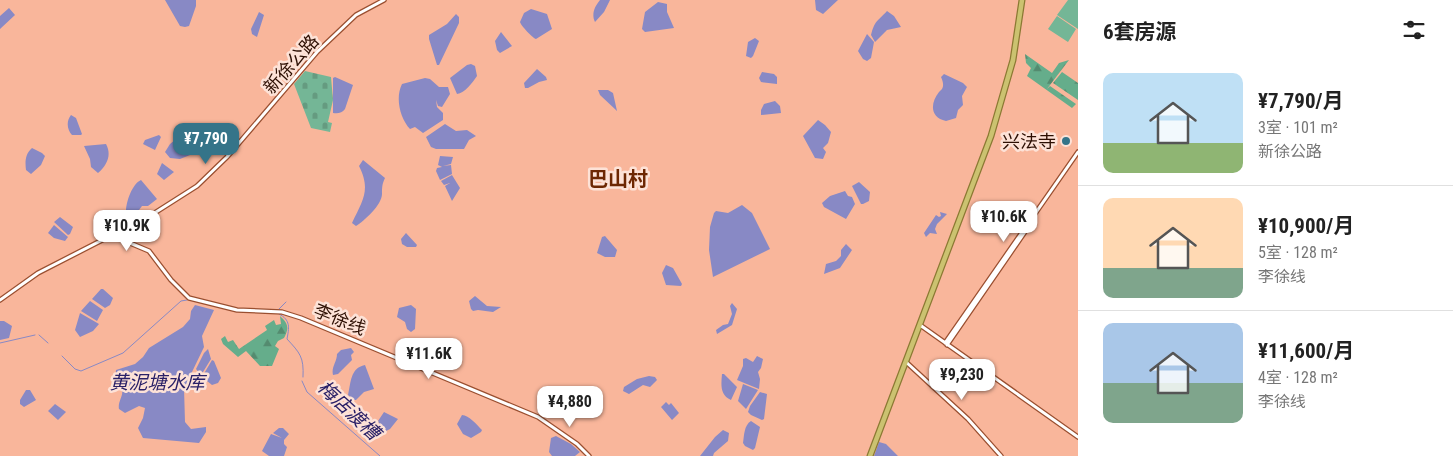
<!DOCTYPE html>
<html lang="zh">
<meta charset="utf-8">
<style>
:root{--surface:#fff;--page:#f6f6f6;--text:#222;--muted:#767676;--line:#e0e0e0;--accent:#357489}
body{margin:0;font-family:"Roboto Condensed","Noto Sans SC",sans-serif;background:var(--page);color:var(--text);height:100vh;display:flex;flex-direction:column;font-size:19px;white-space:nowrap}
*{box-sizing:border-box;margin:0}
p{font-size:16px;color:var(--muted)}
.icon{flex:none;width:28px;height:28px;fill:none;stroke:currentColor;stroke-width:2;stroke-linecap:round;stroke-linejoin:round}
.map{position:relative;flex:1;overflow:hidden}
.details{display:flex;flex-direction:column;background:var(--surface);width:375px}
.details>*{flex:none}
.price{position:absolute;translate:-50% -42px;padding:0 11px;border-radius:10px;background:#fff;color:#222;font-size:16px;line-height:32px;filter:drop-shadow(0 1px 2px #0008)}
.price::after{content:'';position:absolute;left:50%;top:30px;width:15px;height:11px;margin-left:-8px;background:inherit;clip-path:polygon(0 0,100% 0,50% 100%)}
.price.active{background:var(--accent);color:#fff}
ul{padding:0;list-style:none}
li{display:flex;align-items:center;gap:15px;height:125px;padding:0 25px}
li+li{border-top:1px solid var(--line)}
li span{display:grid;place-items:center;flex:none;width:140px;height:100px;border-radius:10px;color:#555}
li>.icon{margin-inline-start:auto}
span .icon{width:60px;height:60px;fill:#fffc;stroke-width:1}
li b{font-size:21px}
h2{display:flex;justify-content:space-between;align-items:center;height:60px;padding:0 25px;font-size:21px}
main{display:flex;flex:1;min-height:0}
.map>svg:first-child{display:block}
.green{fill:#74b696}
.forest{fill:url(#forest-firs)}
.cemetery{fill:url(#cemetery-stones)}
.water{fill:#8889c5}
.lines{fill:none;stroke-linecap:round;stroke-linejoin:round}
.stream{stroke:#8889c5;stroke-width:1}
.secondary-casing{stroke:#9a4f30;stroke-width:5.5}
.trunk-casing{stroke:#8b7933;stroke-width:7}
.secondary{stroke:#fff;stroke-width:3}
.trunk{stroke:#cbc270;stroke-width:4.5}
.poi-dot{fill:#357489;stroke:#fde2d7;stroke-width:2}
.labels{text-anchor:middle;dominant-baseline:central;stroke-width:5;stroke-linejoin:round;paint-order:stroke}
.street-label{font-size:18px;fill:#2d0f03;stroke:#fde2d7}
.poi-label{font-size:18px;fill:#2d0f03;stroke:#fde2d7;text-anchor:end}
.water-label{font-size:19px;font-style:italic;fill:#292067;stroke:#fde2d7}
.quarter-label{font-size:20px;font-weight:bold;fill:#6d2702;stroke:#fde2d7}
</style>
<main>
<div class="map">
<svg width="1078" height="456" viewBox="0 0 1078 456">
<defs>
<pattern id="forest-firs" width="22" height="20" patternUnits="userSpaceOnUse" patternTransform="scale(1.25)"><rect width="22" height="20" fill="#65ad8b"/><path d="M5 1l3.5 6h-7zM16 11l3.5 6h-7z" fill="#548b6f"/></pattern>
<pattern id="cemetery-stones" width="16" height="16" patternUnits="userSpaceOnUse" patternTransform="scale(1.25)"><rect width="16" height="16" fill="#74b696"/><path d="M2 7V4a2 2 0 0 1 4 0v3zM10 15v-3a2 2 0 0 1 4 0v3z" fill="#659b80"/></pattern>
</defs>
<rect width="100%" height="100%" fill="#f9b69b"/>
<path class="green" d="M1068,0h10v29l-21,-14z
M1057,16l19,13 -8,13 -20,-13z"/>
<path class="forest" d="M1025,54l27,19 7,-10 10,-3 -22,29 3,-3 26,18 -4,4 -45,-32 4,-8 -5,-5z
M1062,72l16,11v17l-25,-17z
M280,316c9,8 9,13 4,22l-6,3 -3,5 4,3 -7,17h-12l-14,-15 -8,6 -15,-13 -2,-5 4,-3 3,6 5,-2 6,9 28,-19 -2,-4 9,-6 2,5 5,-1z"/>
<path class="cemetery" d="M305,71l26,6 2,23 -5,22 4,1 -2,9 -19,-4 -17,-44z"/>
<path class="water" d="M165,0h31v6l-7,20 -4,1 -5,-1z
M600,0h10l-6,12 -9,10c-4,-8 0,-16 5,-22z
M815,0h23l-15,14 -7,-4z
M658,2l9,2v8l7,16 -29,4 -3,-3 3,-17z
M9,8l6,7 -15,14v-13z
M531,9l16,5 5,15 -16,10c-3,-1 -15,-13 -16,-17l4,-9z
M887,11l7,5 7,11 -14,3 -12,12 -4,-7c4,-15 6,-13 16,-24z
M259,12l5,3 -7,22 -5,-3 -1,-5z
M456,14l3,3v6l-20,42h-2l-8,-26v-4l18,-11z
M501,32l11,14 -12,7 -3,-3 -2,-9z
M867,34l7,8 -3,16 -4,3 -4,-2 -5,-8z
M755,38l4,3 -6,15 -2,2 -5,-2 2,-14z
M471,64l4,2 2,10c-5,7 -12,17 -20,18l-7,-16 17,-13z
M537,69l9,8 1,3 -8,2 -11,6h-3l-1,-5z
M762,72l12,2 3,3v7l-16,-2 -2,-4z
M944,74l19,9 4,4 -5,9 1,9 -5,5 -2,8 -10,3c-16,-3 -16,-18 -7,-29 1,-1 2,-2 3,-3 2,-3 1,-8 -1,-12z
M335,77l18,8 -8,24c-3,4 -7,5 -12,4v-35z
M425,78l5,1 9,8h9l2,7 -8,13 -4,-1 -2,-6 1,7 6,6v7l-20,13 -8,-6 -5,2c-10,-11 -15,-31 -8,-45z
M598,90h10l5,3 4,18 -17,-16z
M775,101l5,5 1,7 -20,2v-5l3,-6z
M71,115l5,3 6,16 -1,1h-9c-5,-5 -6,-14 -1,-20z
M818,120l7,5 6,7 -3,11 -5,5 3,4 -3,7 -8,-1 -12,-22z
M445,124l11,7 11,-1 9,6 -7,4 -5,9h-28l-5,-2 -5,-10z
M159,135l2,2 -6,13 -12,-6 2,-4z
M181,135h3l11,18 -15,6 -10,-1 -5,-6 5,-8z
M106,144c6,11 1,21 -8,29l-7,-6 -1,-8 -6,-13z
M32,148l10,5 3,3 -4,9 -10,9 -5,-4c-1,-8 -1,-16 6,-22z
M440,156l13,1 -2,7 -8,2 8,-1 1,9 -12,6 -4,-9 1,-3 5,-1 -4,-2z
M363,160l22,18c-3,6 -3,10 -3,16 0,11 -18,27 -26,32l-4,-3c11,-23 19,-33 7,-57z
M162,163l12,9 -10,8 -7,-6z
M452,175l8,13 -8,13 -7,-15 5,-3 -6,2 -3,-4z
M141,180l16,19 -9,7h-6l-6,8 -6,2 -4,-5c0,-9 6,-27 15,-31z
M859,182l11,10 -1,9 -6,3h-2l-9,-18z
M845,191l3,5 4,1 3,7 -9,15 -22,-12 -2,-4 8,-7z
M742,205l10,8 18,36 -57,28 -4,-27 1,-23 4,-14 2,-2 12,2z
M940,212l7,2 -10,10 -2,5 2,5 -7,-1 -4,4 -2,-4 12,-18 3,2 2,-1z
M60,217l13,10 -3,7 -2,1 -14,-13z
M54,225l14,12 -3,4 -11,-3 -6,-5z
M406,233l11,12 -1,2h-9l-5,-3 -1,-5z
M605,236l12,14 -2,7h-10l-8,-4 5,-16z
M846,244l6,6 -12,18 -16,6 2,-10 10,-3 5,-5v-6z
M666,265l7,3 9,16 -1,2 -15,-1 -4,-12z
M103,289l10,9 -3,7 -5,3 -13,-9 9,-10z
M475,296l12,10 14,1 -8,5 -15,-2 -5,1 -2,-2 -2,-8z
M90,301l13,9 -6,11 -16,-10z
M732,303l5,6 -5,16 -15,9 -1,-4 7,-5 5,-1 4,-10 -2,-8z
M195,305l19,5 -12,26 2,11 -12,25 -2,8 -6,8 1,34 6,7 15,-2v5l-7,11 -56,-5 -5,-10 5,-10 2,-10 -6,-2 -14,7 -6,-4c-2,-9 9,-17 -1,-24l-1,-5h-2l1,-10 19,-6 8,-7 6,-9 34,-21 7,-8 1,-8z
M411,305l5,4 -1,20 -4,3 -4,-3 -2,-7 -8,-5 2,-9z
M80,313l19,11 -6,7 -13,6 -5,-7z
M0,321h4l8,5 -3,12 -9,2z
M351,348l3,4 -3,3 1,5 -14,14 -5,1c-2,-8 4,-13 4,-21l4,-4z
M208,349l3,10 -8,13 -3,2 -4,-5 8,-16z
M757,356l6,3 -2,9 -3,4 2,7 -1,10 -22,-9 6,-14v-7l3,-1 7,4z
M212,360l2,1 7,17 -3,5 -6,2 -10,-8z
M365,365l9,24 -10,3 -8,8h-2l-6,-5c3,-12 2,-27 17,-30z
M722,374h2l13,13 -6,13c-11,-5 -10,-15 -9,-26z
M649,376l6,1 2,3 -7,7 -7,-2 -14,9 -6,-3 1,-4 13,-8z
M743,384l15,6 -12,19 -8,-8z
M26,390h4l6,10 -12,7 -4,-3v-4z
M760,392l7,2 -3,25 -2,1 -11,-5 -3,-3 2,-6z
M666,402l3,3 2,-2 8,10 -7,7 -11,-13z
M55,404l11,8 -8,8 -10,-9z
M384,412l14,7 -8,10 -4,2 -5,-3 -3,-7z
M462,415c7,0 15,10 20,15l-1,2 -10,6 -8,-4 -6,-10z
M751,421l9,6 -5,21 -2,2 -8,-4 -2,-3c1,-7 1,-18 8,-22z
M279,428h4l6,6 -5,6v4l3,3 -3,9h-15l-7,-5 9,-17 11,4 -9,-5z
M723,430l6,3 -1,8 -14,12 -1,3h-13l15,-19z
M556,436l15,8 9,8 -5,4h-23l-3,-4 2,-14z
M879,442l7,2 12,12h-24z"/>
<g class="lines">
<path class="stream" d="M190,300l26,6
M279,309l7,-7
M279,314c12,6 10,14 8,25 13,14 17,18 16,38
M39,335l9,8
M0,343l35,-8
M62,356l13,13 6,2 42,-18 58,-52 6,-1
M302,381l5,11 73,64"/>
<g class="secondary-casing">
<path id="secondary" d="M111,235l38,16 22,29 18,18 48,12 45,2 19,6 237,99 39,27 12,12
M0,300l38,-27 115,-59 44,-28 30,-29 90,-105 39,-37 28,-15
M920,325l158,112
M945,343l133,-191
M947,345l82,-119
M906,362l62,57 33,37"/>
</g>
<g class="trunk-casing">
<path id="trunk" d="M870,456l121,-320 22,-76 9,-60"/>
</g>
<use href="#secondary" class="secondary"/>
<use href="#trunk" class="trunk"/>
</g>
<circle class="poi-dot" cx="1066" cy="141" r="5"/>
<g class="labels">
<g class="street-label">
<text transform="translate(291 64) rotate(-48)">新徐公路</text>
<text transform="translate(340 319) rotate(22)">李徐线</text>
</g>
<g class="poi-label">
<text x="1056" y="141">兴法寺</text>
</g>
<g class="water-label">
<text x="157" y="382">黄泥塘水库</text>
<text transform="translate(349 410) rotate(43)">梅店渡槽</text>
</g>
<g class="quarter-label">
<text x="618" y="179">巴山村</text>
</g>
</g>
</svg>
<b class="price active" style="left:206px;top:165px">¥7,790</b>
<b class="price" style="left:1004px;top:243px">¥10.6K</b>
<b class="price" style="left:127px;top:252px">¥10.9K</b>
<b class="price" style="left:429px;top:380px">¥11.6K</b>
<b class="price" style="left:962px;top:401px">¥9,230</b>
<b class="price" style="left:570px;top:428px">¥4,880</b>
</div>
<section class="details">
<h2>6套房源<svg class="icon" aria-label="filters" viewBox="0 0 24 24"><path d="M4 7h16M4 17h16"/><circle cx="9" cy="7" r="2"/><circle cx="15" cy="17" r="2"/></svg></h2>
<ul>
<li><span style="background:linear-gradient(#bfe0f5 70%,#8fb573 0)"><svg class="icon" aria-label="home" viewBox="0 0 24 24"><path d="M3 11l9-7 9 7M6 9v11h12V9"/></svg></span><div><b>¥7,790/月</b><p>3室 · 101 m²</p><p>新徐公路</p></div></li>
<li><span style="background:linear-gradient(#ffd9b3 70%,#7fa58c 0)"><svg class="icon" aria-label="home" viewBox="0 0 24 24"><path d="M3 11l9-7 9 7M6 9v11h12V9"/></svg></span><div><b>¥10,900/月</b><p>5室 · 128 m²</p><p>李徐线</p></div></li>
<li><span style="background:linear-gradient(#a9c7e8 60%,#7fa58c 0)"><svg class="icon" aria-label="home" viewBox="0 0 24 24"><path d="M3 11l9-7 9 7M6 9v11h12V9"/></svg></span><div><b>¥11,600/月</b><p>4室 · 128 m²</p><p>李徐线</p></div></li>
</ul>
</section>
</main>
